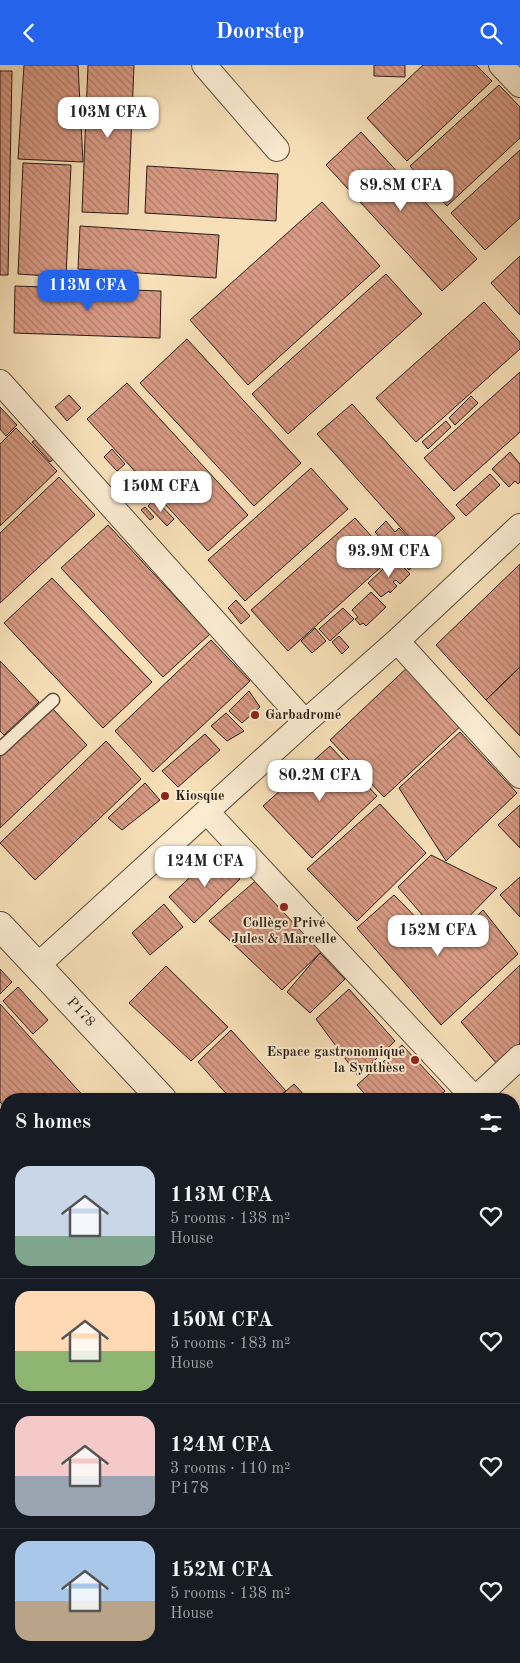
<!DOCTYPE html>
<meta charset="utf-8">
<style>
:root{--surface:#171b24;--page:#242831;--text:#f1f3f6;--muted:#9ea1a6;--line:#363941;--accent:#2563eb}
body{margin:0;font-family:"Old Standard TT",serif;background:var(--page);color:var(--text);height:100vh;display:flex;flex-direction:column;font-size:19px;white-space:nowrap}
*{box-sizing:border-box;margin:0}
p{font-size:16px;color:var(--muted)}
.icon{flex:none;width:28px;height:28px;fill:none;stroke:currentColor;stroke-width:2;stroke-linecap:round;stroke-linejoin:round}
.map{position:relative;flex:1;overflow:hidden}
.details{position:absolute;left:0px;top:1028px;width:520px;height:571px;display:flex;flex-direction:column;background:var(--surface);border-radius:20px 20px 0 0;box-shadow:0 1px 4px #0004}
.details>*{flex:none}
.price{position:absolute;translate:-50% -42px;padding:0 11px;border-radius:10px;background:#fff;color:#222;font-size:16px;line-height:32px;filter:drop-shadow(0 1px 2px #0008)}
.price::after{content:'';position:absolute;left:50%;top:30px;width:15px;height:11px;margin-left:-8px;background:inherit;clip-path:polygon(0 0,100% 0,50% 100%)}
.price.selected{background:var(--accent);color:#fff}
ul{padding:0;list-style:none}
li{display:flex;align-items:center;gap:15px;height:125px;padding:0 15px}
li+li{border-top:1px solid var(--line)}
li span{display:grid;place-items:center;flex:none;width:140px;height:100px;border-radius:15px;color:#555}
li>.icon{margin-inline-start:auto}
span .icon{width:60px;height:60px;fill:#fffc;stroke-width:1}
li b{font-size:21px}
h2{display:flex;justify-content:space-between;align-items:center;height:60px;padding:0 15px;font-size:21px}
header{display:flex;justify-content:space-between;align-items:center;height:65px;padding:0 15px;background:var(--accent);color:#fff;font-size:22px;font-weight:600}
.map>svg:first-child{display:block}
.building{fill:url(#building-back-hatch);stroke:#291d17}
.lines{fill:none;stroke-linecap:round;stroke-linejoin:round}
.service-casing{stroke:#5c4e3f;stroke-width:15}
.minor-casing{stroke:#5c4e3f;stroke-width:26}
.tertiary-casing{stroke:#5c4e3f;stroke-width:30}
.service{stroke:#faebd1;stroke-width:12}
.minor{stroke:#faebd1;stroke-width:24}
.tertiary{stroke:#faebd1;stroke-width:28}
.poi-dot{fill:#8f2418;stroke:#faebd1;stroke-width:2}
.labels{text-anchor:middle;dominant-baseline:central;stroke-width:4;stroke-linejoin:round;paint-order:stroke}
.poi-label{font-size:14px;font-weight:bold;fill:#291d17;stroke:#faebd1;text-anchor:start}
.street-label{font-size:14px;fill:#291d17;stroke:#faebd1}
</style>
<header><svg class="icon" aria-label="back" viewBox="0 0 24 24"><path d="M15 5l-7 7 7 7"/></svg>Doorstep<svg class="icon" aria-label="search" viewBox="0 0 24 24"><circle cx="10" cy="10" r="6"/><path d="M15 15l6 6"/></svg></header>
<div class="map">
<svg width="520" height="1598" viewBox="0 0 520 1598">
<defs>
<pattern id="building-back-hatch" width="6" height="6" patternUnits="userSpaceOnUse" patternTransform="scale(1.25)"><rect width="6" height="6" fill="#d89a84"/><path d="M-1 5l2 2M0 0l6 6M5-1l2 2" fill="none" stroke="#af7d6b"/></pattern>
</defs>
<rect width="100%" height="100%" fill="#f7e0b8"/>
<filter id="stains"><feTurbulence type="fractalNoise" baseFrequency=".004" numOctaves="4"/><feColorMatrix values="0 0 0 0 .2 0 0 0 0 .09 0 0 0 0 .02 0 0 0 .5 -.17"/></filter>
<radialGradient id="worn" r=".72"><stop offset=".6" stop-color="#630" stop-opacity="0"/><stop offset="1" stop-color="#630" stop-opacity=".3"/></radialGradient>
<path class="building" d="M24,0h54l5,97 -65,-3z
M88,0h46l-6,149 -46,-2z
M374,0h31v12l-31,-1z
M423,0h53l16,16 -85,80 -40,-43z
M0,6h12l-4,204h-8z
M499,20l21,22v31l-73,68 -37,-40z
M361,67l116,127 -35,32 -116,-126z
M520,85v68l-35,32 -34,-37z
M23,98l48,2 -5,112 -48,-3z
M147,101l131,8 -2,47 -131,-8z
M322,137l58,64 -132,119 -58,-65z
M80,161l139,9 -3,43 -138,-9z
M520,191v59l-29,-32z
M386,209l36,40 -134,120 -36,-40z
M15,221l146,5 -1,47 -146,-5z
M484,237l36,40v7l-104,93 -40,-44z
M187,274l114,124 -47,43 -114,-123z
M520,307v60l-66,59 -30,-33z
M127,318l121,132 -40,36 -121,-132z
M69,330l12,13 -14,13 -12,-14z
M471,331l7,7 -23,22 -6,-7z
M352,339l103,114 -35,31 -103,-115z
M0,342l17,18 -11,11 -6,-7z
M446,356l5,6 -23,22 -6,-7z
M16,363l41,43 -57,55v-82z
M41,370l18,20 -9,7 -18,-20z
M112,384l13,15 -8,7 -13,-14z
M510,387l10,12v18l-2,2 -3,-3 -6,6 -17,-18z
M311,403l37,41 -103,92 -37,-41z
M490,409l10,11 -34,31 -10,-11z
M59,412l36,38 -95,88v-70z
M155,434l19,20 -7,7 -19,-20z
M145,442l9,10 -4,3 -9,-10z
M355,453l36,40 -103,93 -37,-41z
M386,456l9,11 4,-4 11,12 -3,4 3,4 2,-2 10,12 -13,12 -34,-38z
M108,460l102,109 -47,43 -102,-109z
M395,493l15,16 -10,10 -4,-4 -3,2 4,4 -7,7 -1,-2 -8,6 -13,-14z
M520,499v103l-34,33 -50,-55z
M52,513l100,104 -49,46 -99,-105z
M371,527l15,15 -20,19 -3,-3 -3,2 -5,-6 3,-2 -6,-7z
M236,535l14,16 -9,8 -13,-16z
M343,543l11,11 -24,22 -11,-12z
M315,563l11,13 -14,12 -11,-12z
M339,571l10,11 -7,7 -10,-12z
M211,575l39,41 -97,91 -38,-41z
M0,596l39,41 -35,33 -4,-4z
M410,600l53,59 -79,73 -54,-57z
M520,602v69l-34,-36z
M249,626l11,16 -18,16 -13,-12z
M51,642l36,38 -87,83v-72z
M226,648l18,18 -17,10 -16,-15z
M460,667l57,61 -71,68 -47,-73z
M205,669l15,16 -42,37 -16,-16z
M106,676l35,38 -106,101 -35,-37z
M330,681l47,50 -65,62 -49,-52z
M145,718l15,17 -38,30 -14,-12z
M380,739l46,49 -69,68 -50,-52z
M520,740v43l-22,-23z
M216,788l24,26 -46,44 -25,-26z
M431,790l66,33 -52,53 -47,-54z
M260,812l65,71 -43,42 -73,-69z
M520,812v40l-20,-22z
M394,830l51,52 38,-37 35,44 -77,71 -84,-97z
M164,839l19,23 -33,28 -18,-22z
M320,888l25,26 -35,34 -23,-21z
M520,900v78l-22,22 -37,-43z
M166,901l62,61 -37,34 -62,-58z
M0,904l12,13 -12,12z
M18,922l30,33 -15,14 -30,-33z
M349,924l46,52 -37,35 -42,-57z
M0,939l86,95h-80v10l-6,-7z
M231,965l55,61 -12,8h-43l-33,-37z
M402,980l43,46 -8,8h-68l-12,-14z
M294,1019l14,15h-32l10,-8z
M0,1044l6,6v65l-6,6z
M514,1095l6,7v58l-5,5 -1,-2z
M6,1127v85l-6,-7v-72z
M514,1222l6,7v122l-6,-7z
M6,1237v77l-6,5v-76z
M6,1324v22l-6,-7v-9z
M0,1362l6,7v35l-6,7z
M6,1547v45l-6,-6v-33z
M81,1592h20l6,6h-31z
M123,1592h40l-6,6h-29z"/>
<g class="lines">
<g class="service-casing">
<path id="service" d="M0,684l53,-49"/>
</g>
<g class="minor-casing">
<path id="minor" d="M204,0l73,84
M501,0l19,20
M0,317l305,340
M397,576l123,135
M207,747l268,287
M38,900l267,-243 92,-81 123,-115
M475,1034l45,-42
M514,1073l6,6
M0,1481l6,-6
M318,1592l5,6
M257,1598l5,-6"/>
</g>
<g class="tertiary-casing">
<path id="tertiary" d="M0,861l162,173
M514,1418l6,7"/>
</g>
<use href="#service" class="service"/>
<use href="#minor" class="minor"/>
<use href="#tertiary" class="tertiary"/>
</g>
<g class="poi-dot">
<circle cx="255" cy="650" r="5"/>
<circle cx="165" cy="731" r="5"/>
<circle cx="284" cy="842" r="5"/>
<circle cx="415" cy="995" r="5"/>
</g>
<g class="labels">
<g class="poi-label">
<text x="265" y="650">Garbadrome</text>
<text x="175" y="731">Kiosque</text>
<text x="284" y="858" text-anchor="middle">Collège Privé<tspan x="284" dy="16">Jules &amp; Marcelle</tspan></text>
<text x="405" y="987" text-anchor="end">Espace gastronomique<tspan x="405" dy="16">la Synthèse</tspan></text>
</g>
<g class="street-label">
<text transform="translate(81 947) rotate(47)">P178</text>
</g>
</g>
<rect width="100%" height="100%" filter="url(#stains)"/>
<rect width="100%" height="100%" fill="url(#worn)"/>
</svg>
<b class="price" style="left:108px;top:74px">103M CFA</b>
<b class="price" style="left:401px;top:147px">89.8M CFA</b>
<b class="price selected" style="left:88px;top:247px">113M CFA</b>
<b class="price" style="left:161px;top:448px">150M CFA</b>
<b class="price" style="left:389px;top:513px">93.9M CFA</b>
<b class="price" style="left:320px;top:737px">80.2M CFA</b>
<b class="price" style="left:205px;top:823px">124M CFA</b>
<b class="price" style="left:438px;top:892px">152M CFA</b>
<section class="details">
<h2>8 homes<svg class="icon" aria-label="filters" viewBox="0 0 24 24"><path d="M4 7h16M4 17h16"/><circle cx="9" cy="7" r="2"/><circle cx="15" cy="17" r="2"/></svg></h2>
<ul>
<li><span style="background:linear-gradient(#c9d6e8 70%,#7fa58c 0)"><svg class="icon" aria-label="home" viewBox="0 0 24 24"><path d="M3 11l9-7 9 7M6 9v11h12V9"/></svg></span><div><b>113M CFA</b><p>5 rooms · 138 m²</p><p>House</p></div><svg class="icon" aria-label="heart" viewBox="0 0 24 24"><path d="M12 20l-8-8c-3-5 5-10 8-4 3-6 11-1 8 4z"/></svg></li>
<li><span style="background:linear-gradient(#ffd9b3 60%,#8fb573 0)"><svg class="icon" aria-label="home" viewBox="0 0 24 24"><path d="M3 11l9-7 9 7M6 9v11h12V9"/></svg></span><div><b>150M CFA</b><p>5 rooms · 183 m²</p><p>House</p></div><svg class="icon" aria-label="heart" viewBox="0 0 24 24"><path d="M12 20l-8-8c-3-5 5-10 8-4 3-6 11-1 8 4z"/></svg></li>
<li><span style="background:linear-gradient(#f6c9c9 60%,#9aa5b1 0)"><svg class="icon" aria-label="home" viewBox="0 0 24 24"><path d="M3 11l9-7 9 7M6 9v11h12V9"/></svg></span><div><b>124M CFA</b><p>3 rooms · 110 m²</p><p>P178</p></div><svg class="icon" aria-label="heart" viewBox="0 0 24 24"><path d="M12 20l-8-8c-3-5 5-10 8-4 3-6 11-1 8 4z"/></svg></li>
<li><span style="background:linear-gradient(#a9c7e8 60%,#b9a48a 0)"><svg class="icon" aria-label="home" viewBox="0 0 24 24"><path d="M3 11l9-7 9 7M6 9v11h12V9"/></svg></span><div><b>152M CFA</b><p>5 rooms · 138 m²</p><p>House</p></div><svg class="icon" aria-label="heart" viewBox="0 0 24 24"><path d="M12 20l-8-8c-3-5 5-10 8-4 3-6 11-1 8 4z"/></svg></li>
</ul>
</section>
</div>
